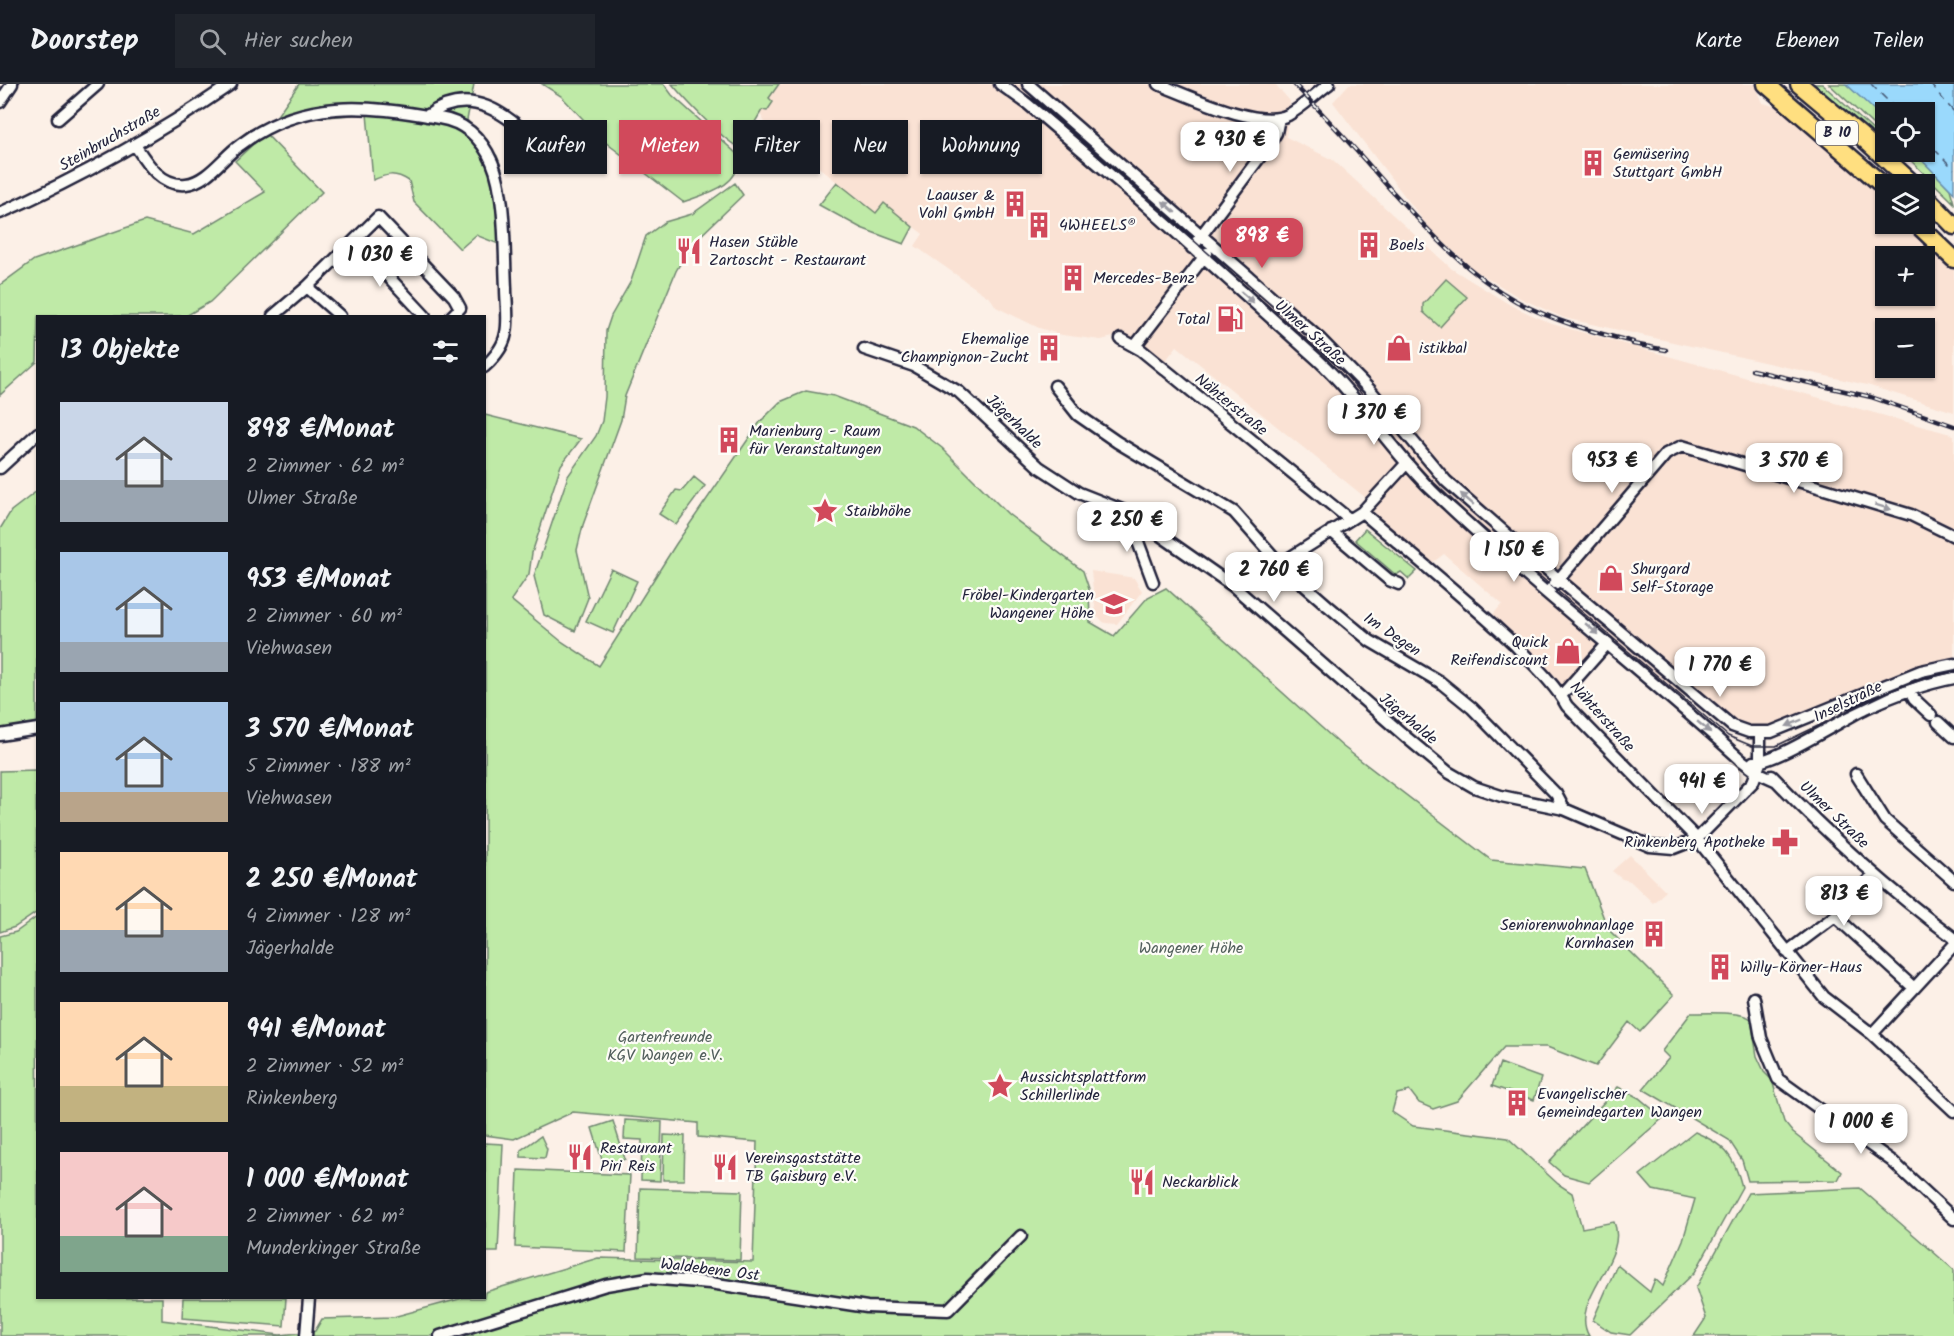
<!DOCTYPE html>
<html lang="de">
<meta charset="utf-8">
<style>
:root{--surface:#171b24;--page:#20242c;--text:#f1f3f6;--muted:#9ea1a6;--line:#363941;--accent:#d1495b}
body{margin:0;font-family:Kalam,sans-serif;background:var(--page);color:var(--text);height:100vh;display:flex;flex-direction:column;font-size:22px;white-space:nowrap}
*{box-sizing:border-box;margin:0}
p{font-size:20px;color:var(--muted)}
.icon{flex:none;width:33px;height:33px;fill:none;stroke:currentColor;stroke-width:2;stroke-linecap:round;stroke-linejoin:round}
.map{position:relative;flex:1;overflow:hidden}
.side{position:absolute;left:36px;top:231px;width:450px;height:984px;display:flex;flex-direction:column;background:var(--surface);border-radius:0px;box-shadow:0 2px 4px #0004}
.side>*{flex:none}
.banner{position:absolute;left:504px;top:36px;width:570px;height:54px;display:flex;gap:12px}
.tools{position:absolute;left:1875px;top:18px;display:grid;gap:12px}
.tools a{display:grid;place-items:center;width:60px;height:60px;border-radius:0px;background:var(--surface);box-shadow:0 2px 4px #0004;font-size:30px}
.price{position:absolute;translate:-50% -51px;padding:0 14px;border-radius:12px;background:#fff;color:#222;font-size:20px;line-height:39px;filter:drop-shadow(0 2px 3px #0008)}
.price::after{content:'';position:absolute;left:50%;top:36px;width:18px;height:14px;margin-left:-9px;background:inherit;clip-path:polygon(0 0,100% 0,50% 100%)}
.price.on{background:var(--accent);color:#fff}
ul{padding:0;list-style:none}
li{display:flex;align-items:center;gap:18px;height:150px;padding:0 24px}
li span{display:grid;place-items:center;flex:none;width:168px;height:120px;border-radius:0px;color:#555}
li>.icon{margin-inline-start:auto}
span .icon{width:72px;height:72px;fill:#fffc;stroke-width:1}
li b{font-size:26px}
h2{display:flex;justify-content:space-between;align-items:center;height:72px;padding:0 24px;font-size:26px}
.pill{padding:0 21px;border-radius:0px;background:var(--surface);box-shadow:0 2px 4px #0004;font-size:21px;line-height:54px}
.pill.on{background:var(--accent);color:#fff}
header{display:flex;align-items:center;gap:36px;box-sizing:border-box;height:84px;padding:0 30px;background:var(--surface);border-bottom:2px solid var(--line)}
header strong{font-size:28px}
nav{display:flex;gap:33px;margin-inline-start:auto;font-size:21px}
.search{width:420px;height:54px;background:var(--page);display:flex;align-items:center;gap:15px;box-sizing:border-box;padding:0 21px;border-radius:0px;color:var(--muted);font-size:22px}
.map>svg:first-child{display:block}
.built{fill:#fae2d4;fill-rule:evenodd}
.green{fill:#bfeaa7;stroke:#708671;stroke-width:1.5}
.water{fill:#9ad9fc;stroke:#6a90af;stroke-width:1.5}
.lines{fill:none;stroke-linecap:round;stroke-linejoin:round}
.ferry{stroke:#465975;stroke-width:1.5;stroke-dasharray:8 6;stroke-linecap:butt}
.minor-casing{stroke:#22223b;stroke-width:15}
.highway-casing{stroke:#22223b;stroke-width:21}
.minor{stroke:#fdfcf7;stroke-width:10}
.highway{stroke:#ffdf80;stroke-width:16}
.tram{stroke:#22223b;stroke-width:1.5}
.rail-casing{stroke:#22223b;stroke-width:4.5}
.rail{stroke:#fdfcf7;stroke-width:2;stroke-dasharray:7;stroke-linecap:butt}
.oneway{fill:#9a9aa2}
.labels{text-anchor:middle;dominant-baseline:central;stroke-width:4.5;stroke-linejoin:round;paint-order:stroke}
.shield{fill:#fdfcf7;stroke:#646373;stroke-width:1.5}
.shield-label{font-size:15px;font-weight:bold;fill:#22223b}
.street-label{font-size:16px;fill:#22223b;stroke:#fdfcf7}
.poi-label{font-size:16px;fill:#22223b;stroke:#fdfcf7;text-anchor:start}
.park-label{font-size:16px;fill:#515e5b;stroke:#fdfcf7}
</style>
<header>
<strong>Doorstep</strong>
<div class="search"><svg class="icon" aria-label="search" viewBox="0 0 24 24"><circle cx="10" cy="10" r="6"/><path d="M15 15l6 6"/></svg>Hier suchen</div>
<nav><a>Karte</a><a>Ebenen</a><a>Teilen</a></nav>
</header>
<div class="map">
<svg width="1954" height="1252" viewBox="0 0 1954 1252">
<rect width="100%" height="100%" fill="#fcf0e7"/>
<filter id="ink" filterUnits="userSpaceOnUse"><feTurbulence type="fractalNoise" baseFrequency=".0167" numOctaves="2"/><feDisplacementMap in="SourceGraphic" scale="12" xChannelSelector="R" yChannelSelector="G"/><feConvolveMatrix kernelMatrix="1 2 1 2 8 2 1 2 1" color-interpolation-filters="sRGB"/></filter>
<g filter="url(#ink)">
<path class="built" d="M710,0h565l15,17 -4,36 47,23 119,109 60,37 40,18 402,111v224l-184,68 -9,1 -15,-2 -14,-4 -40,-35 -18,21 -70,-61 -38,42 -75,-72 11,-13 -58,-50 -12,9 -63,-49 7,-8 -199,-160 -14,18 -42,-29 -20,5 -39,-5 -23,-7 -43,-21 -5,-8 -76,-53 8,-12 -39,-30 -8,10 -110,-90 -7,-12z
M1349,0h406l8,19 21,6 101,87 1,28h27l41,41v147l-87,-27 -303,-67 -44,-20 -47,-29 -44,-41 -96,-126zM1886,172h38v40h-38zM1886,244h38v40h-38z
M1091,487l43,7 8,13 -25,33 -12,-1 -9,-7z
M1630,771l36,36 -13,12 -23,-22 -8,-2 -10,-8z"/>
<path class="green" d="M299,0h175l-7,36 30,36 5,14 7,78 -33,-13 -16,14 -46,-47 -5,-21c-14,-9 -22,-7 -36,-1l-6,-66 -69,5 -33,14 57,59 -112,110 -24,14h-148l-1,46 -37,33v-110l34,-25 111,-39 49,13 71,-42 -30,-31 30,-28z
M542,0h122l8,11 66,60c5,31 -33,39 -55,47l-78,-60 -44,-46z
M672,0h107l-10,14 4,4 -6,9 -5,-1 -17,29 4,2 1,4c-4,3 -4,4 -9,3 -14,-3 -58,-51 -69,-64z
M1812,0h10l63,57v7z
M1829,0h17l35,31 4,5v16z
M1902,68h12l36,37 4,14z
M837,98l39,31 8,-10 29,24 -9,17 -43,-16 -42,-23z
M735,99l8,12 -52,50 -15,26 -51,125 -4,24 -38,105 -6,25 11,48 -13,33 -31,-16 -10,-39 34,-100 28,-40 6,-15 3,-24 1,-66 5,-15 20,-35 15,-45 19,-14 27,-8z
M1446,195l21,18 -27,30 -17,-15v-8z
M806,307l28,5 79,30 29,22 66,66 75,57 6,18 1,33 24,14 34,-39 18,-9 176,158 149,114 94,9 23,60 66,66 -34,37 -11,-10 -33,44 -49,-19h-43l-47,54 -24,8 -14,-6 -9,-12 -13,3 -5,18 21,14 95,12 50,46 14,9 10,35 32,-6c16,37 -46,79 -25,114h-1589v-400l16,-4 21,-15 1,381h124v22l118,15 35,-4 7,-12 71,-2 70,-19h21l1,-6 113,-34 155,4 4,-120 -59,-5v-14l-125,-11 -59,27 -29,-4v-720l96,24 -20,26 -29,88 -3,21 -18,26 50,41 38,25 77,-122 84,-122 20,-20z
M694,393l11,9 -29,39 -17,-11 17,-24 6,1z
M37,407v234l-37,6v-202l11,-18z
M1365,445l52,42 -8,8 -8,-7 -5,3 -41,-35z
M611,485l26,12 -24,52 -27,-12z
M36,686l1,142 -22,15 -15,5v-161z
M1691,929c14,0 50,-2 60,6l6,37 8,17 7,7 12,42 9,11 49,39 -4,8 -90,1 -6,-21 -13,-20 -86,-51 26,-31 -7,-7z
M1500,979l41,15 -7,22 -42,-14z
M1618,1003l21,11 24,20 -74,64 -25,-7 -15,-13z
M625,1036l37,2 -2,59 -19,-1 1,-40 -18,-1z
M613,1037l12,38 -21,7 -12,-38z
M1695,1048c29,12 39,23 47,55l-47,85 -65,63 -19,-3 -18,-12 24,-55 33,27 5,-13 8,7 20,-46 12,-41 -42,-9 -13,-15z
M664,1051l21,1 -1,44h-21z
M541,1052l6,13 -2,9 -24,-1v-7z
M485,1059l18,1 -5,108h-13z
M518,1086l112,5 -4,77 -111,-5z
M640,1104l102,3 -2,69 -102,-3z
M1860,1104l94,82v66h-260l12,-18 -10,-30 52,-95z
M183,1214h103l-2,28 -102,-8z"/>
<path class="water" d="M1846,0h108v109l-40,-41h10v-40h-38l-1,8z"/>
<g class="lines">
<path class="ferry" d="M1871,0l28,28
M1930,0l24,28
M1924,55l30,30"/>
<g class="minor-casing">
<path id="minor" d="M1000,0l28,20 111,95 179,161c43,40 72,90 114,130 99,95 208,178 309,270l16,12 20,9
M1028,0l292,255 50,51 76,91 112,98 174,147 17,6h22l150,-61 33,-7
M1158,0c29,11 101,46 130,31 15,-8 27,-21 41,-31
M0,18l12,-18
M427,32c43,-32 79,-2 112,28
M58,35l40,-35
M135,61c11,17 26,42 51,39 21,-2 37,-27 54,-39 62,-47 127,-40 199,-27 26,4 43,21 53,44 14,32 12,90 14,126 0,15 3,31 0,45 -2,13 -12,25 -22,34
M0,129c81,-36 158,-79 231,-129
M355,157l70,75
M1192,164l76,-102 8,-13 3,-15
M307,203l33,29
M273,232l34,-29 71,-70 76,80 6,11 -8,8
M1121,255l20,11 208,169
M1135,262l72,-93
M864,265l50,17 45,26 80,75 40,26 48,19 106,74 174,152 41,34 26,15 27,9 63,13 86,37 24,2 23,-9 56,-57 7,-19v-30
M1055,302l23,29 39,27 117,70 46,52 48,42 42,35 70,41 32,26 84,86 8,15
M0,384l38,-35
M1362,428c51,44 105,87 154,134 18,19 38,37 51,60l130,133 127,158 48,37 82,77
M1142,438l-5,17 16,43
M1331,447l58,49 10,4
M1233,502l47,-22 82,-52 44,-48
M1547,509l119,-139 16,-8 229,69 43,21
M1909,606l5,9 17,16
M1561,612l47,-53
M1938,638l16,15
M0,651l38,-6
M1753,678c20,2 90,-43 113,-54 28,-13 57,-24 88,-30
M1856,690l29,46 69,61
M1772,692c56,59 117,114 182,162
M1835,832l79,72
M1787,868l48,-36 39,-42
M1754,914l7,40 17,41 114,82 62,58
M1872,950l82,-89
M306,1252l3,-38
M440,1252l166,-51 42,-7 62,5 157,24 81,3 73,-74"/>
</g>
<g class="highway-casing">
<path id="highway" d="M1766,0l120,104
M1799,0l62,52 52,48
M1924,111l30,31
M1917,140l37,35"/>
</g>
<use href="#minor" class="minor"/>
<use href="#highway" class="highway"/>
<path class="tram" d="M1012,0l59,49 266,233c39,39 65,89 105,127l286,243 24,10h24l117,-56 31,-11 30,-7"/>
<g class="rail-casing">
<path id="rail" d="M1294,0c33,34 65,69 96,105 39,42 75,83 126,112 37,20 77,31 117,41
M1633,260l33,6
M1752,286l119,27 83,29"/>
</g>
<use href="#rail" class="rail"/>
</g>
<defs><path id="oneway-solid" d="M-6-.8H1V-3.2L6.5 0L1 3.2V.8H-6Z" transform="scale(1.5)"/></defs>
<g class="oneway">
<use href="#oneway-solid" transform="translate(1169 123) rotate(-139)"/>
<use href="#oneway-solid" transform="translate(1247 213) rotate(41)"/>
<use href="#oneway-solid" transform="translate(1467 415) rotate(-139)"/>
<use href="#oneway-solid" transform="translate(1883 423) rotate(17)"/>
<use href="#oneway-solid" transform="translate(1592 545) rotate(40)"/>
<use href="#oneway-solid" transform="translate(1794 639) rotate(157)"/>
<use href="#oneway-solid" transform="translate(1704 643) rotate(40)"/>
</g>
</g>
<defs>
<g id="building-bare" transform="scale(2.07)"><path d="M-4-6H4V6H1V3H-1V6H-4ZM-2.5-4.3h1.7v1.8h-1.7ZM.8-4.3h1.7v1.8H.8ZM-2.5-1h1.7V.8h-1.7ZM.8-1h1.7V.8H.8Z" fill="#d1495b" stroke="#fdfcf7" stroke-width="2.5" paint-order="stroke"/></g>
<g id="restaurant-bare" transform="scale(2.07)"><path d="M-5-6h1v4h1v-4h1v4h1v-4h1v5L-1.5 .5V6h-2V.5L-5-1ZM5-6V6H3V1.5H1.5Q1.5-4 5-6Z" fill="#d1495b" stroke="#fdfcf7" stroke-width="2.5" paint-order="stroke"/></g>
<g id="fuel-bare" transform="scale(2.07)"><path d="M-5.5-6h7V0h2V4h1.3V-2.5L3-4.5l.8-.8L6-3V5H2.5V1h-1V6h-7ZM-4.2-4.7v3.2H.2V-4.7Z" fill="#d1495b" stroke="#fdfcf7" stroke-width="2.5" paint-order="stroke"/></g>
<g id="shop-bare" transform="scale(2.07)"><path d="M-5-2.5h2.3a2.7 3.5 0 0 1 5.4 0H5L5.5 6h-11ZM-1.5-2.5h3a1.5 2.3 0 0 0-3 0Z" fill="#d1495b" stroke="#fdfcf7" stroke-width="2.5" paint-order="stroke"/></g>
<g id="sight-bare" transform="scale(2.07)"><path d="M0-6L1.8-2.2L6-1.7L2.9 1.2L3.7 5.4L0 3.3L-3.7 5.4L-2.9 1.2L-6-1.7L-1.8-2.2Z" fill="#d1495b" stroke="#fdfcf7" stroke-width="2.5" paint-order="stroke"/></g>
<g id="school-bare" transform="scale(2.07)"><path d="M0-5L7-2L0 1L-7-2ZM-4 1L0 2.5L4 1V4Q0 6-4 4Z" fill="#d1495b" stroke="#fdfcf7" stroke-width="2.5" paint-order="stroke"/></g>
<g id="pharmacy-bare" transform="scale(2.07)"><path d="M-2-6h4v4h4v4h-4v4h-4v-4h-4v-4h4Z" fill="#d1495b" stroke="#fdfcf7" stroke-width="2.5" paint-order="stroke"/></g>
</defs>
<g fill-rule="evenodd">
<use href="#building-bare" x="1593" y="79"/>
<use href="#building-bare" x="1015" y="120"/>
<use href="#building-bare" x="1039" y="141"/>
<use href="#building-bare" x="1369" y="161"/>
<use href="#restaurant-bare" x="689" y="167"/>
<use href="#building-bare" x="1073" y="194"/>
<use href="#fuel-bare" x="1230" y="235"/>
<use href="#building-bare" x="1049" y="264"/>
<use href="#shop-bare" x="1399" y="264"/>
<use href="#building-bare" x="729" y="356"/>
<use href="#sight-bare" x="825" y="427"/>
<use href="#shop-bare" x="1611" y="494"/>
<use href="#school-bare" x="1114" y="520"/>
<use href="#shop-bare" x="1568" y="567"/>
<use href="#pharmacy-bare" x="1785" y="758"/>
<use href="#building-bare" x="1654" y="850"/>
<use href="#building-bare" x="1720" y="883"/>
<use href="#sight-bare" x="1000" y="1002"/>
<use href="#building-bare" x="1517" y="1019"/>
<use href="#restaurant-bare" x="580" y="1073"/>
<use href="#restaurant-bare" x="725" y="1083"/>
<use href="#restaurant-bare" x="1142" y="1098"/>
</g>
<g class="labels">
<rect class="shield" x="1816" y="37" width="42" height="24" rx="4.5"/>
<g class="shield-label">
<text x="1837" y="49">B 10</text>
</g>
<g class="street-label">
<text transform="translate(110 55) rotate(-30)">Steinbruchstraße</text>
<text transform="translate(1310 249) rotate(42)">Ulmer Straße</text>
<text transform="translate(1231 321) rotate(39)">Nähterstraße</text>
<text transform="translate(1014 338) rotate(44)">Jägerhalde</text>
<text transform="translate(1392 551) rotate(34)">Im Degen</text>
<text transform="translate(1848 618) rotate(-26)">Inselstraße</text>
<text transform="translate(1602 633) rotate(48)">Nähterstraße</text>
<text transform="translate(1408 635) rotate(40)">Jägerhalde</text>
<text transform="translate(1834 731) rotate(44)">Ulmer Straße</text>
<text transform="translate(710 1186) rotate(7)">Waldebene Ost</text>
</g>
<g class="poi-label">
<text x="1613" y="70">Gemüsering<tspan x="1613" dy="18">Stuttgart GmbH</tspan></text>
<text x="995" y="111" text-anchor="end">Laauser &amp;<tspan x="995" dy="18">Vohl GmbH</tspan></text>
<text x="1059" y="141">4WHEELS®</text>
<text x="709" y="158">Hasen Stüble<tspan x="709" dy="18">Zartoscht - Restaurant</tspan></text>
<text x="1389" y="161">Boels</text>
<text x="1093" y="194">Mercedes-Benz</text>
<text x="1210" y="235" text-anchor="end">Total</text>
<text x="1029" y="255" text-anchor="end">Ehemalige<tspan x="1029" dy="18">Champignon-Zucht</tspan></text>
<text x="1419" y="264">istikbal</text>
<text x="749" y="347">Marienburg - Raum<tspan x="749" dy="18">für Veranstaltungen</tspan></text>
<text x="845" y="427">Staibhöhe</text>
<text x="1631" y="485">Shurgard<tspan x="1631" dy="18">Self-Storage</tspan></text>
<text x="1094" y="511" text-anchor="end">Fröbel-Kindergarten<tspan x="1094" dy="18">Wangener Höhe</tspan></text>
<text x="1548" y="558" text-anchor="end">Quick<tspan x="1548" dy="18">Reifendiscount</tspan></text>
<text x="1765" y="758" text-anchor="end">Rinkenberg Apotheke</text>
<text x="1634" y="841" text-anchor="end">Seniorenwohnanlage<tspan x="1634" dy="18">Kornhasen</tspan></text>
<text x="1740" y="883">Willy-Körner-Haus</text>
<text x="1020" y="993">Aussichtsplattform<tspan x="1020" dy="18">Schillerlinde</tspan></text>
<text x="1537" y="1010">Evangelischer<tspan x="1537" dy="18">Gemeindegarten Wangen</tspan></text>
<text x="600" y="1064">Restaurant<tspan x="600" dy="18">Piri Reis</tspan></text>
<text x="745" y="1074">Vereinsgaststätte<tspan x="745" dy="18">TB Gaisburg e.V.</tspan></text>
<text x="1162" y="1098">Neckarblick</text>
</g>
<g class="park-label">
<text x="1191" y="864">Wangener Höhe</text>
<text x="665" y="953">Gartenfreunde<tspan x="665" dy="18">KGV Wangen e.V.</tspan></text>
</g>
</g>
</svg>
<div class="tools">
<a><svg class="icon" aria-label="locate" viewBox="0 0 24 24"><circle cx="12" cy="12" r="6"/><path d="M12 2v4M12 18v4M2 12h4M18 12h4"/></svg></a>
<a><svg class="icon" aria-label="layers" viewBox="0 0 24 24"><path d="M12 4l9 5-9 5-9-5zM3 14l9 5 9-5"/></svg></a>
<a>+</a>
<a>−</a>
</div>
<b class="price" style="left:1230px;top:89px">2 930 €</b>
<b class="price on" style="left:1262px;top:185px">898 €</b>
<b class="price" style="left:380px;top:204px">1 030 €</b>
<b class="price" style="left:1374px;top:362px">1 370 €</b>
<b class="price" style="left:1612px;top:410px">953 €</b>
<b class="price" style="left:1794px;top:410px">3 570 €</b>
<b class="price" style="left:1127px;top:469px">2 250 €</b>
<b class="price" style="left:1514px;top:499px">1 150 €</b>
<b class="price" style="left:1274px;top:519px">2 760 €</b>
<b class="price" style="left:1720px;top:614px">1 770 €</b>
<b class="price" style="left:1702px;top:731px">941 €</b>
<b class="price" style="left:1844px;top:843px">813 €</b>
<b class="price" style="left:1861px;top:1071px">1 000 €</b>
<div class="banner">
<a class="pill">Kaufen</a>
<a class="pill on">Mieten</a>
<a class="pill">Filter</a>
<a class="pill">Neu</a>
<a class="pill">Wohnung</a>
</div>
<section class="side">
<h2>13 Objekte<svg class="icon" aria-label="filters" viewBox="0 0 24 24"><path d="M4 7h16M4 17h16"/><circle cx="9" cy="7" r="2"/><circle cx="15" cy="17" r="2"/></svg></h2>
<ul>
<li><span style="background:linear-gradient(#c9d6e8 65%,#9aa5b1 0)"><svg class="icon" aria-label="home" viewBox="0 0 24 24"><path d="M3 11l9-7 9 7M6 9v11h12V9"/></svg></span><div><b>898 €/Monat</b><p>2 Zimmer · 62 m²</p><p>Ulmer Straße</p></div></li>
<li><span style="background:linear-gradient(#a9c7e8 75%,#9aa5b1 0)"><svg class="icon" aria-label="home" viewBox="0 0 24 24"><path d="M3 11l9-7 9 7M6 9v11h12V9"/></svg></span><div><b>953 €/Monat</b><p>2 Zimmer · 60 m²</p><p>Viehwasen</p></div></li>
<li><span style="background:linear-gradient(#a9c7e8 75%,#b9a48a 0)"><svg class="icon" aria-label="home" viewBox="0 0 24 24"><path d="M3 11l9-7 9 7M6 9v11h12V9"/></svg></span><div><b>3 570 €/Monat</b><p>5 Zimmer · 188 m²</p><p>Viehwasen</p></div></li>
<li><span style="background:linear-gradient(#ffd9b3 65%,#9aa5b1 0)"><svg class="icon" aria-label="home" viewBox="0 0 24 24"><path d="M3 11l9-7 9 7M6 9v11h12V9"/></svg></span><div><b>2 250 €/Monat</b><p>4 Zimmer · 128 m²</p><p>Jägerhalde</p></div></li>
<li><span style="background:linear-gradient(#ffd9b3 70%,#c2b280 0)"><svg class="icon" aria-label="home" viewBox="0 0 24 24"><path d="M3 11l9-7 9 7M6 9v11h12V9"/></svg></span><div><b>941 €/Monat</b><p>2 Zimmer · 52 m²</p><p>Rinkenberg</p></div></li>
<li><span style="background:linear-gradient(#f6c9c9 70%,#7fa58c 0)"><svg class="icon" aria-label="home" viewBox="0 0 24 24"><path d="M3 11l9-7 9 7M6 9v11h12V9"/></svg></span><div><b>1 000 €/Monat</b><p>2 Zimmer · 62 m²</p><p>Munderkinger Straße</p></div></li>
</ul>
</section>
</div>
